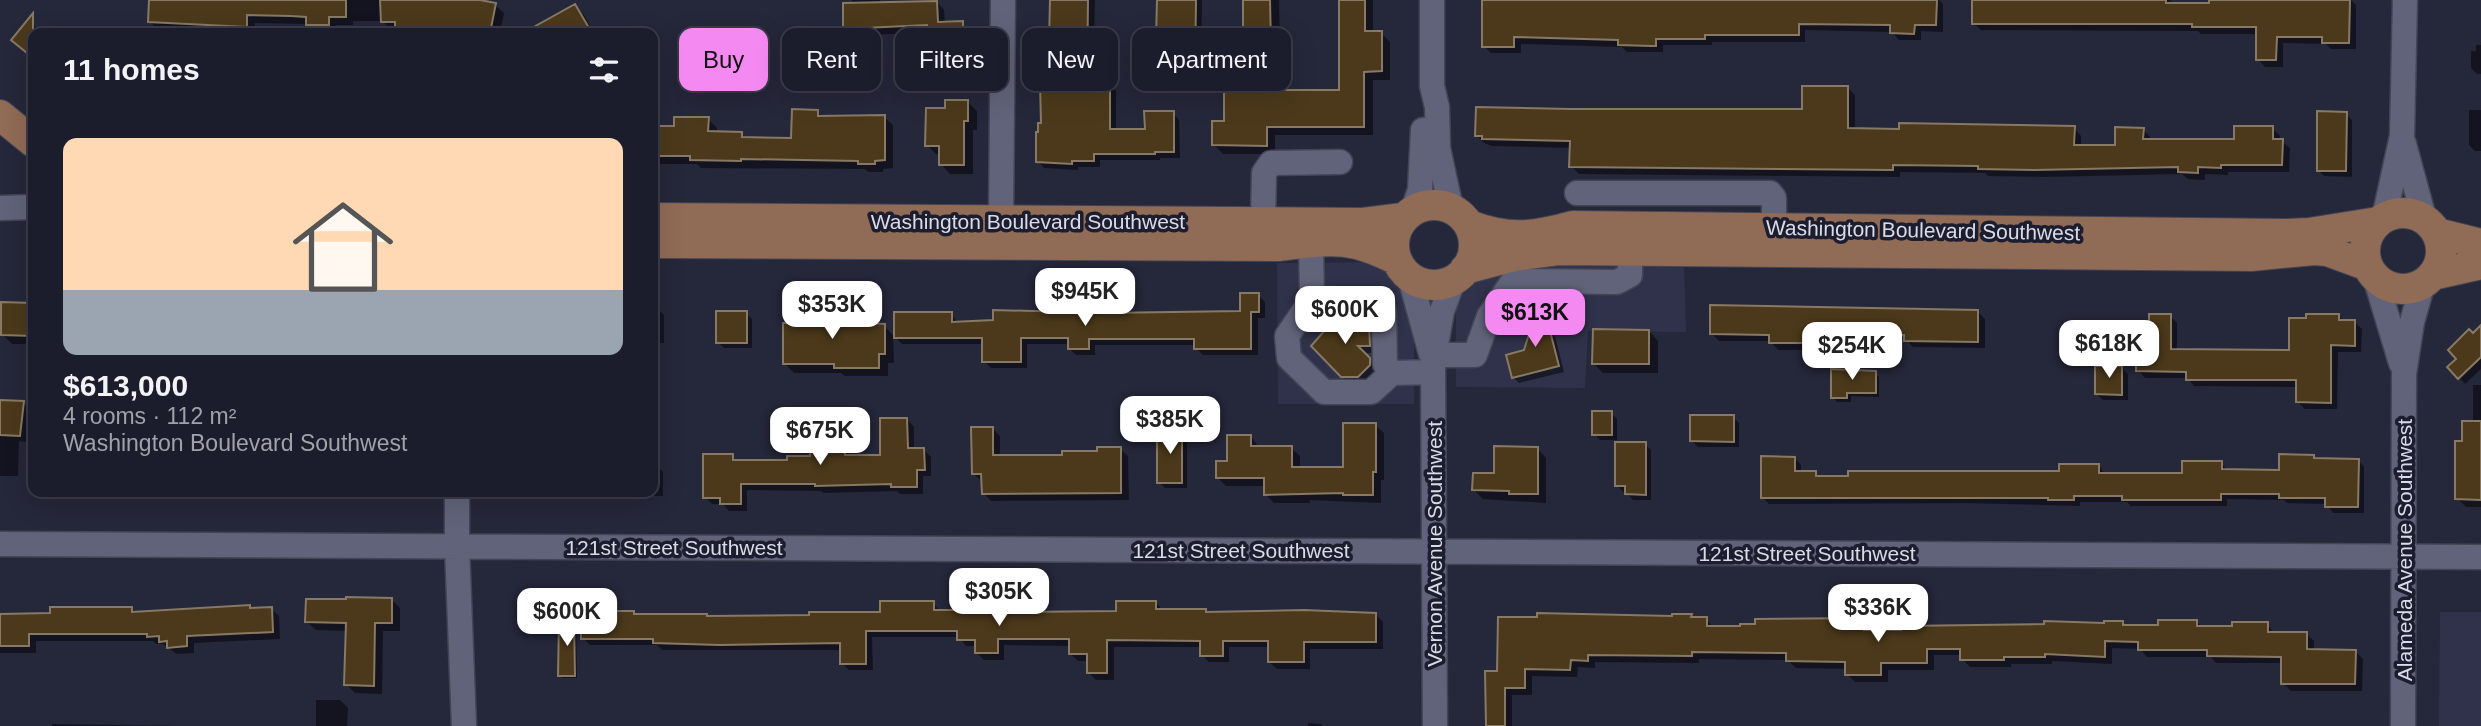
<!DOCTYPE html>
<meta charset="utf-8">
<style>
:root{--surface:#1c1d2c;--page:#292a38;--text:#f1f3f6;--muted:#a0a2a9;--line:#3a3b48;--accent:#f389f1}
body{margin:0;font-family:Arial,sans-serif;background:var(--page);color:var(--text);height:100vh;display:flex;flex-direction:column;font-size:26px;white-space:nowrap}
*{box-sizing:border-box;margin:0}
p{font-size:23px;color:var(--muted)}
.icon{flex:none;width:38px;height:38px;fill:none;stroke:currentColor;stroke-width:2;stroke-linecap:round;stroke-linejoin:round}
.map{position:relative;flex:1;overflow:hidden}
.side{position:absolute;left:28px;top:28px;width:630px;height:469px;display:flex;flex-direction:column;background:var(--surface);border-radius:14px;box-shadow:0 7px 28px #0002,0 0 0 2px var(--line)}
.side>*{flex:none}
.banner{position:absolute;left:679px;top:28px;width:665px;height:63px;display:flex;gap:14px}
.price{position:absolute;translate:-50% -60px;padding:0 16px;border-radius:14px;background:#fff;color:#222;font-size:23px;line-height:46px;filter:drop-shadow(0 2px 4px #0008)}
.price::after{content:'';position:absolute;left:50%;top:42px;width:21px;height:16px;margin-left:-10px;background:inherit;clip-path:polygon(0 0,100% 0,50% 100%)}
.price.current{background:var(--accent);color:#111}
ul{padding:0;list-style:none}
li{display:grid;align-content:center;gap:14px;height:371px;padding:0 35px}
li span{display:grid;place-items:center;height:217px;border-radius:14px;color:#555}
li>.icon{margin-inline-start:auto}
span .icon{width:126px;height:126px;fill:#fffc;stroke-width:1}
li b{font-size:30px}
h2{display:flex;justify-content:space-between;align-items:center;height:84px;padding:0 35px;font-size:30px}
.chip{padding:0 24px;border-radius:14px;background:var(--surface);box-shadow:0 7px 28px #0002,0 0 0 2px var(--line);font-size:24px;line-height:63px}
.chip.current{background:var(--accent);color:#111}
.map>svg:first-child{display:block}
.built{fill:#30324b}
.shadow{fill:#0007}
.building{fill:#4c391b;stroke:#877964;stroke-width:2}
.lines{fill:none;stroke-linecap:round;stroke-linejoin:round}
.minor-casing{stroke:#434454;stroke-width:27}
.major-casing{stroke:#434454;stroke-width:32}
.minor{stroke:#61637a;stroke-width:24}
.major{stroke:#906b55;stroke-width:30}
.labels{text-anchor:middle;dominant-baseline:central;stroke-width:7;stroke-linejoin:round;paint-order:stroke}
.street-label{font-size:21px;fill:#dadbe8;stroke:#1c1d2f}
</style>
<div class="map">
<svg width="2481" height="726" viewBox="0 0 2481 726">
<rect width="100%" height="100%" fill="#25273a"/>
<path class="built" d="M1684,260l2,72 -98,-1 -3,57 -129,-1v-108l26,-18z
M1414,262v142h-136l-1,-141z
M2440,612h41v114h-42z"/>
<path class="shadow" d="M151,0h320l24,5 9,8 -4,20h-99l-4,-4h-6l-9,-8h-29v4h-17v8h-20l-9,-9 -52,-1v10h-26l-71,-3 -8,-8z
M852,0h28v4l57,-2 7,8 1,14 17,-1 7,8 2,44 -32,1 -8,-7 -2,-37 -77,4 -7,-8z
M1052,0h43l-2,84h16l7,7v39h30l27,-17 6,7 1,38h-20v2h-60v7h-22v3l-34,-2 -6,-7 11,-76z
M1159,0h43l-1,82h-38l-6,-6z
M1245,0h34l2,92h60l-2,-92h34v33h8l9,9v38h-17v55h-98v19h-52l-9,-9 11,-22 5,-35 15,-55z
M1484,0h455l4,4v28l-22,-1v9h-22l-7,-8 -87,-2v12h-93v3h-49v7h-36l-5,-5 -101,-3v9h-30l-7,-7z
M1974,0h196l3,3 37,2v-5h141l5,5v44h-25l-5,-5 -43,-1v24h-18l-7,-8v-25h-57l-3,-3 -217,-1 -8,-7z
M574,6l10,9 10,18h-67z
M29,22l14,11h-10v24l-14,-11z
M61,28l6,5h-10z
M2476,45h5v29h-4l-6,-6v-17h5z
M1848,88l7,7v35l219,-2 7,8v11h35l27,-18 7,8v4h86l36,-13 8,8v4l10,8 -1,24h-61v3l-23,-1v6l-17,-1 -6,-5 -140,3 -54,-1 -3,-3 -85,-1v5l-321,-3 -8,-8v-18l-79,-2 -8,-3 -7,-8 327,-24z
M968,102l9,9v19h-4v44h-23l-9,-10v-9l-5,-1 -9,-9 20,-36z
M2469,110h12v41h-6l-6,-6z
M817,111l6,7 61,-1 9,8v43l-10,1v3h-15l-3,-3 -164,-1 -4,-4h-44v-36h23l32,-9 9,9v5h24l5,6h47z
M2346,114l6,6v57l-28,-1 -6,-6z
M1258,295l7,7v16h-7v37h-55l-7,-7v-3h-101v10h-19l-7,-7v-4h-42v24h-36l-7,-7v-17h-82l-9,-9 1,28h-6v13h-43l-4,-3h-47l-9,-9 18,-39 21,-19 9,10v7l51,3 11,11 56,-23 7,9 146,-8 138,-2z
M1542,299l5,5 17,68 -45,11 -6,-6 13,-26z
M3,304h30v40h-21l-9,-9z
M1712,307l266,5 7,7v29l-72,-1 -6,-6h-64v9h-65l-8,-9h-51l-7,-7z
M653,309h5l6,6v28h-5v8h-6z
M746,313l6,6v29h-28l-6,-6z
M1356,316l20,16 1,21h-15l15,15v5l-11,11h-16l-37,-38z
M2170,316l7,7v28l113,1 18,-32 31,-4 5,5 11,1 7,7 -1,23h-23l-1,57h-32l-7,-7v-15l-104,-1 -7,-8h-42l-7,-8 12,-40z
M2481,327v42l-16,15 -15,-17 9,-8 14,-24z
M1649,331l9,10v32h-55l-9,-9z
M2122,368l6,6v26h-25l-7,-6z
M1875,373l4,4v20l-28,-1v6h-14l-4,-5z
M2473,385h8v122h-15l-9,-9 6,-55 10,-20z
M0,402l23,1 7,6 -4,33 -7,-1 -1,35h-18z
M1611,413l6,6v21h-17l-6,-6z
M1733,417l6,6v24h-41l-6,-6z
M907,419l7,8v23h10l7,7v19h-8v18h-23l-3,-3 -73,2 -3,-2 -74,-1v21h-18l-6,-7h-11l-7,-7 27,-41 6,6h50l56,-14 7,9h31z
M1375,425l9,8v47h-3v23l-71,-3v3h-36l-8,-8v-9h-40l-9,-9 34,-41 8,12h32l9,8v13h44z
M993,429l7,7v21h63l57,-8 8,7 1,44 -138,1 -8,-8 -2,-12 -7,-7z
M1181,431l6,7v50h-22l-6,-6z
M1645,444l6,6v50h-18l-7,-8h-3l-6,-7z
M1537,448l9,10v45l-63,-4 -9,-9z
M2313,457l4,3h41l6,7v46h-31l-6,-9 -40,-1 -3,-3 -57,-1v7h-96l-4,-4h-47v4l-114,-3 -197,1 -7,-7 33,-39 6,7v8h15l4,5 241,-5 38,-7 6,8 78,1 38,-13 6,9h54z
M653,462l10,10v24h-53l-4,-4h47z
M226,492h29l-1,4 -25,-1z
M350,492h49v4h-45z
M547,492h28v2h-26z
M391,599l9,9v23h-17l-1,63 -27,-1 -9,-9 1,-53 -31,-1 -9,-8z
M933,603l8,9h177l38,-9 8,8 212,4 7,7v27h-73v20h-33l-8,-7v-15h-40v15h-20l-7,-7v-8h-88v33h-18l-7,-7v-12h-11l-7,-7v-8l-67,-1v15h-20l-7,-7v-7h-11l-7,-9h-87l1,33h-24l-7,-7v-13h-180l-5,-5h-67l-7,-7 50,-25 3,3 72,1 174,-3z
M249,607l3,3 19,-1 8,7 1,23 -86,4v10l-17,1 -14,-10h-7l-3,-3h-117v12h-36v-38h52l80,-6 4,4z
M1691,616l3,3h12l8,9 150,-9 7,8v5l251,-10 5,5h33l37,-5 5,5 31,1 34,-4 8,10h32l7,7v10h41l8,8 -1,32h-71l-8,-8v-20h-67l-5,-6h-64l-7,-8 -28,-1v16l-60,-3v3h-41v3h-41l-8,-8v-4h-28v15h-46v12h-33l-8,-8v-5l-51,-1 -9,-8 -88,-1v4l-104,-1v6l-17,-1 -1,10 -45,-1v19h-20v31h-24l10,-54z
M573,621l3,2 1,55h-15l-3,-3z
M316,700h24l8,8 -1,18h-31z
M1308,723l13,1 2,2h-15z
M52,724l126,2h1h-127z"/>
<path class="building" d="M149,0h197v17h-17v8h-23v-8l-15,-1 -44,-1v12l-99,-5z
M380,0h100l16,3 -6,30h-89v-3h-6v-8h-14z
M1050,0h38l-1,83 23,-1v47h35l-1,-18h30v41h-19v2h-61v7h-22v3l-36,-2v-30h2v-9h3l-1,-40h8z
M1157,0h39l-1,77 -40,-1z
M1243,0h27l2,90h67v-90h26v31h17v40l-18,1v55h-97v19l-55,-1v-24h12v-35h4v-55h15z
M1482,0h455l-1,25h-21l-1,9 -24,-1v-8l-91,-1v11h-94v4h-49v7h-5l-33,-1v-5l-104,-3v10h-32z
M1972,0h194v3h43v-3h141l-1,43h-27v-6h-45l-1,23h-20v-33h-64v-3h-220z
M937,1l1,21 25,-1 1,47 -35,1 -2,-44 -84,4v-26z
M575,4l17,29h-69z
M33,13v45l-22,-18z
M1802,86h46v42l51,1v-6l176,3 -1,19h41v-18l29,1 -1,11h91v-13h39v13h10l-1,26h-61v3l-23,-1v6l-20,-1v-5l-144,3 -56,-1v-3l-85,-1v5l-324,-3 1,-26 -88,-2v-3h-7l1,-29 94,2h232z
M945,100h23v21h-4v44h-25v-19h-14l1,-38h19z
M792,109l26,1v6l67,-1v45l-10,1v3h-17v-3l-117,-2v2l-51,-1v-4h-37v-30h21v-9h35l-1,14 34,1v5l49,1z
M2317,111l30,1 -1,59h-29z
M1240,293h19v19h-8v37h-57v-10h-105v10h-21v-11h-47v24h-39v-24h-88v-26h58v10l41,-2v-10l111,3 136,-2z
M1541,296l18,70 -47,12 -6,-23 18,-5z
M1,302l32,1v33l-32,-1z
M801,304h23v17l61,3v30h-6v14h-45v-4h-51v-41h18z
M1710,305l268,5v32l-74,-1v-6l-68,-1v9h-67v-8l-59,-1z
M716,311h31v32h-31z
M1334,314l23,1v7h12l1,24h-12l12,12v7l-12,12h-17l-30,-31 23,-26z
M2149,314h22v35l118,1v-32h17v-4h33v6h16v26l-24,-1v58l-35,-1v-22h-110v-8l-50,-1v-42h13z
M2481,325v32l-23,22 -11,-12 9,-8 -8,-9 21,-21 4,4z
M1593,329l56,1v34h-57z
M2095,366h27v29l-27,-1z
M1831,369l45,2v22h-29v5h-16z
M0,400l24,1 -4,35 -20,-1z
M1592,411h20v24h-20z
M1690,415h44v27l-44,-1z
M880,418h27l1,30h16l1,22h-8v17h-26v-3l-76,2v-2h-74v20h-21v-6h-17v-44h30v6h54v-4h23v-10h35v9h35z
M2462,421h19v79l-26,-1v-58h7z
M1343,423h33v49h-3v23h-30v-2l-79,2v-17h-48v-17h11v-26h24v11h41v21h51z
M971,427h22v28h69v-4h35v-4h24v46l-139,1 -1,-20h-9z
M1157,430h25v53h-25z
M1615,442h31v53l-21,-1v-8h-10z
M1494,446l44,1v47h-29v-3l-37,-1 1,-17h21z
M2279,454l35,1v3l45,1 -1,48h-33v-9h-46v-4h-58v6h-99v-4h-48v4h-26v-2h-287v-42l34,1v14h21v5h32v-5h211v-7h40v9h83v-12h40v8l57,1z
M346,597l46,1v25h-17l-1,63 -30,-1 2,-62 -41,-1 1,-23h40z
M880,601h54v9h73v2l109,-1v-10h40v8h50v3l98,-2 72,3v29h-72v20h-36v-21h-45v15h-23v-15l-93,-1v33h-20v-19h-18v-15h-71v14h-23v-13h-18v-9h-91v33h-26v-21l-120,2 -67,-2v-4h-72v-28h53v3h73v2l102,-1v-3h71z
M250,605v3l22,-1 1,25 -86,4v10l-20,2v-7l-8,1v-6l-12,1v-3h-118v12h-29v-32l50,-1v-6h82v5z
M1537,613l135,3v-2h20l-1,3h16v9h33v-2h15v-5l109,-1v12h37v-4l143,-2v-3l60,2v-2h19v4h35v-5h39v6h35v-4h36v10h39v17l49,1 -1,34h-74v-27l-74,-1v-6h-69v-8l-33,-1v16l-60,-3v3h-41v3h-44v-11h-33v14h-46v12h-36v-13l-59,-1v-8l-94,-1v4l-104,-1v6l-17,-1 -1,10 -45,-1v19h-20v38h-19l-1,-55h12l1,-54h39z
M559,619h15l1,57h-17z"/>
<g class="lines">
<g class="minor-casing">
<path id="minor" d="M1432,0v86l5,21 1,41 13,60
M2404,144l20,74
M1577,193h193l4,5v30
M0,208l33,-1
M1413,210l7,-20 3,-60
M2384,218l18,-82 3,-136
M1001,221l2,-221
M1263,223l1,-50 7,-10 69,-1
M1311,243l1,56 -25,37 2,22 35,34h47l21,-19 41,-1
M2375,277l26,86
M1410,278l21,76
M1312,299l53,1 19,12 1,52 7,9
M1434,355h41l14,-39 24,-35 104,1 13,-7v-24
M457,492v54l7,180
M0,544l2481,13
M1435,726l-2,-364 9,-51 12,-32
M2403,726l1,-352 8,-52 11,-39"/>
</g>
<g class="major-casing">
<path id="major" d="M0,115l33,27
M1394 245a40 40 0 1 1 80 0a40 40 0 1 1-80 0Z
M2365 251a38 38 0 1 1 76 0a38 38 0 1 1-76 0Z
M653,218l710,5 40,-5
M1469,225c38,15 65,12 104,1l713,8 23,-1 69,-11
M2437,233l44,11
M653,243l626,3c52,-6 69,-11 118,14
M1465,269l49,-13 46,-6 691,6 63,-6 13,1 41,15
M2433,275l48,-11"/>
</g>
<use href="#minor" class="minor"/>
<use href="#major" class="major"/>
</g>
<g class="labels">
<g class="street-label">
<text x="1028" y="221">Washington Boulevard Southwest</text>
<text transform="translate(1923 230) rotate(1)">Washington Boulevard Southwest</text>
<text transform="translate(1434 544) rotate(-90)">Vernon Avenue Southwest</text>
<text x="674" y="547">121st Street Southwest</text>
<text x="1241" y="550">121st Street Southwest</text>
<text transform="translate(2404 550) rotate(-90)">Alameda Avenue Southwest</text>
<text x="1807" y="553">121st Street Southwest</text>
</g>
</g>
</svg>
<b class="price" style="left:1085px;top:328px">$945K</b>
<b class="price" style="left:832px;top:341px">$353K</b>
<b class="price" style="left:1345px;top:346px">$600K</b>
<b class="price current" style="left:1535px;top:349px">$613K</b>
<b class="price" style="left:2109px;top:380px">$618K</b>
<b class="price" style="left:1852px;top:382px">$254K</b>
<b class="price" style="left:1170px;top:456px">$385K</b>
<b class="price" style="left:820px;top:467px">$675K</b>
<b class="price" style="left:999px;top:628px">$305K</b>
<b class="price" style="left:1878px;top:644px">$336K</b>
<b class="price" style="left:567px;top:648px">$600K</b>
<div class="banner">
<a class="chip current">Buy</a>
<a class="chip">Rent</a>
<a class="chip">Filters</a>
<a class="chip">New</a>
<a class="chip">Apartment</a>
</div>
<section class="side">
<h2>11 homes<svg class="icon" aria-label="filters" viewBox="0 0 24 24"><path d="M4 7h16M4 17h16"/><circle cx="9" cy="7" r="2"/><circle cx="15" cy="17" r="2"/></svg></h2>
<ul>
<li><span style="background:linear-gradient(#ffd9b3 70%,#9aa5b1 0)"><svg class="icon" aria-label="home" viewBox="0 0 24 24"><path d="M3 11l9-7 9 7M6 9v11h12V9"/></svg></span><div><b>$613,000</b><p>4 rooms · 112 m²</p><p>Washington Boulevard Southwest</p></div></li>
</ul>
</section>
</div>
